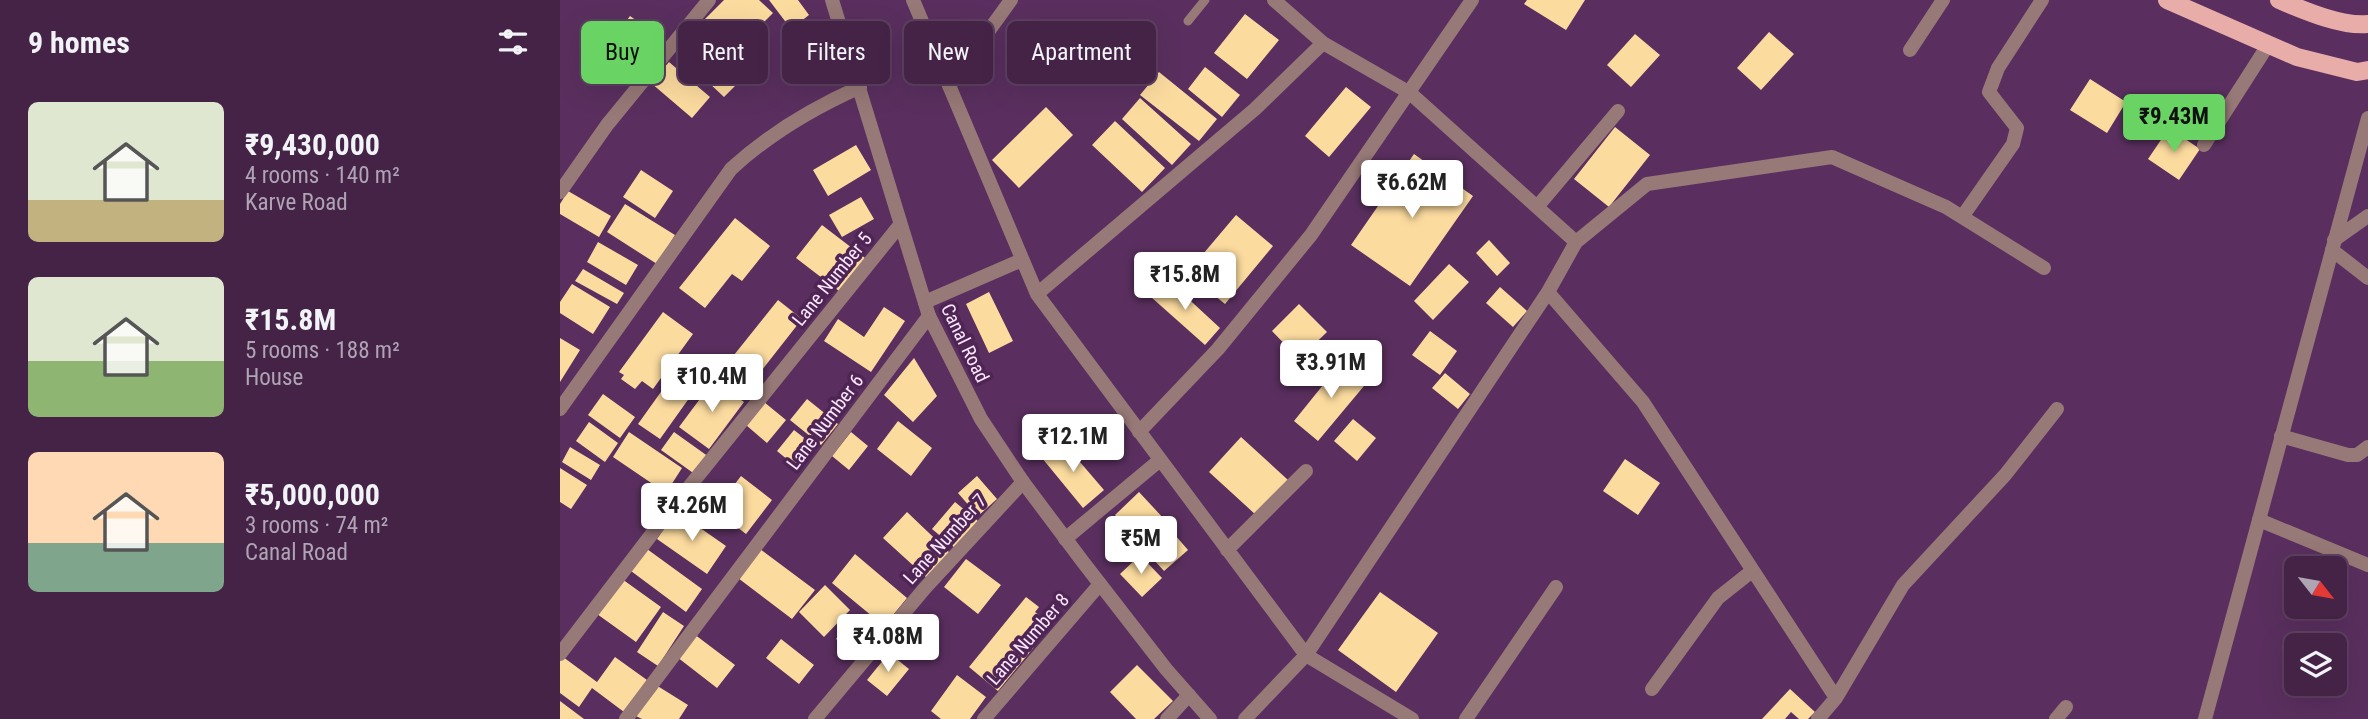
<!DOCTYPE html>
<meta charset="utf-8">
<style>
:root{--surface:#442347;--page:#4b2b4e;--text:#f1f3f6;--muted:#afa4b4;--line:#5c4060;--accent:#69d464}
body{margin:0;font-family:"Roboto Condensed",sans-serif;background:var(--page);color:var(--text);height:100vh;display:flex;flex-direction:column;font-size:26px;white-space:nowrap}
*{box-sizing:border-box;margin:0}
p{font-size:23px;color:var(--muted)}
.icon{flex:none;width:38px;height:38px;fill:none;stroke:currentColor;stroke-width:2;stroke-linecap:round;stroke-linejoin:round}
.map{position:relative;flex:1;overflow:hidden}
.details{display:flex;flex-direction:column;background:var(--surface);width:560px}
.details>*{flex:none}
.top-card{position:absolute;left:21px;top:21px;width:665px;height:63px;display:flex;gap:14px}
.needle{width:46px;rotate:121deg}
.tools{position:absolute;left:1724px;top:556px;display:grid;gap:14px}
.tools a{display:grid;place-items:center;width:63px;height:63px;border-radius:10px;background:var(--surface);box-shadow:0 7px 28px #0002,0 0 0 2px var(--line);font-size:35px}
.price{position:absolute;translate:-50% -60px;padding:0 16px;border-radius:7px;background:#fff;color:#222;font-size:23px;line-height:46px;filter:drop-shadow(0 2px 4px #0008)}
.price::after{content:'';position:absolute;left:50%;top:42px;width:21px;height:16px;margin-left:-10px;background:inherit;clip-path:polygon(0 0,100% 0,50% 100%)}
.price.active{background:var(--accent);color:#111}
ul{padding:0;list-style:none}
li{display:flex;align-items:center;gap:21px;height:175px;padding:0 28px}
li span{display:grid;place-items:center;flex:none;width:196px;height:140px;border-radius:10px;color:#555}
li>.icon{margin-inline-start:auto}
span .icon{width:84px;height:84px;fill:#fffc;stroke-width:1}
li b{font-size:30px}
h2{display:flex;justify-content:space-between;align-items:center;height:84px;padding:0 28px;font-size:30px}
.tag{padding:0 24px;border-radius:10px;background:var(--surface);box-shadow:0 7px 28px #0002,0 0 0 2px var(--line);font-size:24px;line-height:63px}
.tag.active{background:var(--accent);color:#111}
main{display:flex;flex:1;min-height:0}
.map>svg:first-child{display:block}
.building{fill:#fcdb9f}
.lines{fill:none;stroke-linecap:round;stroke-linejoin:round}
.service{stroke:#977977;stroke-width:9}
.minor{stroke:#977977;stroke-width:14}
.tertiary{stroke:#977977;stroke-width:14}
.primary{stroke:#e9ada9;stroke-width:18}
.labels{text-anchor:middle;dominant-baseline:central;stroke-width:7;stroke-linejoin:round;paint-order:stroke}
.street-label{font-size:19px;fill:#fce7fe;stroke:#4f2554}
</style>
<main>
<section class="details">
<h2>9 homes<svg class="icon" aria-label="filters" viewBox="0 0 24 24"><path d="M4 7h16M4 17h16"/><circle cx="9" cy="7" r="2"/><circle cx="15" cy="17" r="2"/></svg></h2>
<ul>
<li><span style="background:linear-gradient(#dfe7d0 70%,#c2b280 0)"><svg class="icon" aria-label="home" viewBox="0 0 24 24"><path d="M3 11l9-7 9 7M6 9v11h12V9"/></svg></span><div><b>₹9,430,000</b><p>4 rooms · 140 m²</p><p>Karve Road</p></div></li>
<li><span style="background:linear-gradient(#dfe7d0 60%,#8fb573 0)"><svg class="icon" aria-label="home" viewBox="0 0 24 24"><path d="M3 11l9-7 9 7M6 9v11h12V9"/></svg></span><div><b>₹15.8M</b><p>5 rooms · 188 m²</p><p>House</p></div></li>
<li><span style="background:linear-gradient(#ffd9b3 65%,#7fa58c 0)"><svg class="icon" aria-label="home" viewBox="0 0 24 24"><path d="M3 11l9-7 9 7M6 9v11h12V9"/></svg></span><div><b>₹5,000,000</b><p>3 rooms · 74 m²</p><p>Canal Road</p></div></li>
</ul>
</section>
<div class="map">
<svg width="1808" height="719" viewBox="0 0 1808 719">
<rect width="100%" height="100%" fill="#5a2f5f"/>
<path class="building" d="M164,0h35l14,13 -39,39 -31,-31z
M209,0h29l11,15 -18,14z
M967,0h58l-19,30 -42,-26z
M685,14l34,26 -32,39 -33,-26z
M70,16l30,21 -15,23 -31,-22z
M1209,32l25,22 -33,36 -24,-22z
M135,34l47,45 -18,18 -47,-44z
M1075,34l25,21 -29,32 -24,-22z
M47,41l37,26 -14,19 -36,-26z
M109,62l41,35 -18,21 -41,-35z
M645,67l35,28 -18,22 -34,-28z
M599,72l58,47 -18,22 -59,-46z
M1530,79l36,23 -19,31 -37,-23z
M786,87l25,20 -42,50 -24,-21z
M580,98l51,46 -19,21 -50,-46z
M486,107l27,28 -54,53 -27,-28z
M555,121l50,47 -23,24 -50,-47z
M1055,127l35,28 -41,52 -35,-28z
M1609,128l31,21 -21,31 -31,-21z
M296,145l15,25 -43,26 -15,-26z
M854,154l59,42 -63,90 -59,-41z
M81,170l32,21 -18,27 -32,-21z
M8,191l43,25 -12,21 -39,-23v-10z
M301,197l13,22 -32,18 -13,-22z
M65,204l50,31 -18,29 -50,-32z
M676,215l37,31 -48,58 -38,-31z
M175,218l35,28 -28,35 -10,-7 -27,34 -26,-20z
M262,225l43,33 -26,33 -43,-33z
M929,240l21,23 -13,13 -21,-23z
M38,242l40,23 -12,20 -39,-23z
M889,264l20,18 -36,38 -19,-19z
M23,269l41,24 -7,11 -42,-23z
M607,279l53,49 -15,17 -54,-48z
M12,284l38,23 -17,27 -33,-21v-11z
M940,287l27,24 -14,16 -27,-24z
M429,292l24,49 -24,12 -23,-49z
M218,300l24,19 -55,70 -25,-19z
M739,304l28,28 -28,27 -27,-28z
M324,307l21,14 -34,51 -47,-31 14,-22 26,18z
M103,312l30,22 -40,55 -11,-8 -7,8 -14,-10 3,-4 -5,-3z
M870,331l27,20 -17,24 -28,-20z
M0,338l20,12 -20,32z
M128,354l22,15 -50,70 -22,-15z
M354,358l23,38 -24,26 -29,-27z
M784,359l25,21 -51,61 -24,-20z
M885,373l25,21 -12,15 -26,-21z
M154,380l30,22 -35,47 -30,-22z
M43,394l32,23 -15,21 -32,-23z
M247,399l31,25 -17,21 -31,-25z
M204,402l22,18 -19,23 -21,-18z
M793,419l23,19 -19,23 -23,-20z
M338,421l34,27 -21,28 -34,-27z
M29,422l29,21 -13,19 -29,-21z
M234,430l23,18 -17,22 -23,-19z
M69,432l53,36 -16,25 -53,-36z
M114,432l35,25 -13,18 -35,-25z
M291,432l17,14 -19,24 -17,-14z
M681,437l47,43 -32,35 -47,-43z
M502,441l42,49 -21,18 -41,-50z
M10,447l30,18 -9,15 -29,-18z
M1065,459l35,24 -22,32 -35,-24z
M0,468l27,17 -16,24 -11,-7z
M181,476l31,24 -26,34 -31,-24z
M417,476l20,23 -19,17 -20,-23z
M579,492l27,29 -25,23 -26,-29z
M395,502l23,19 -23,27 -23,-19z
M116,511l50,35 -19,28 -50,-35z
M347,512l43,41 -23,25 -44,-40z
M608,527l20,23 -24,21 -20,-22z
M87,549l55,40 -16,23 -55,-41z
M200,549l55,41 -23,29 -54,-41z
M295,554l52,44 -23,28 -52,-43z
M580,555l22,23 -20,19 -22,-23z
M406,559l35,26 -23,29 -34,-27z
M62,579l39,28 -25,35 -39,-28z
M265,585l25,25 -26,27 -25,-25z
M820,592l58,41 -42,59 -58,-42z
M466,597l13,10 -4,5 17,13 -54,66 -29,-24z
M103,612l21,14 -26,40 -21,-14z
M293,615l26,18 -17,24 -26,-18z
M134,634l41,31 -18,23 -40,-31z
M221,639l33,26 -15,19 -33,-26z
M329,653l20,16 -22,27 -20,-16z
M3,657l34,25 18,-25 32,23 -23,32 -32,-24 -13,19 -19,-14v-32z
M577,665l36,36 -19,18h-18l-26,-27z
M397,675l29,22 -16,22h-29l-10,-8z
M96,685l32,20 -9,14h-37l-6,-3z
M1230,689l25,23 -7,7h-9l-8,-7 -6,7h-23z
M0,701l24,18h-24z"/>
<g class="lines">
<path class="service" d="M628,21l17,-21"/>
<path class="minor" d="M353,0l124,294 269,361 106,64
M714,0l49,43 87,50 166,149
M1350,50l33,-50
M389,86l62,-86
M1644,145l64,-100
M0,192l47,-67 102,-125
M977,207l81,-96
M1402,217l51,-73 4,-16 -28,-36 9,-24 44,-68
M1774,240l34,-24
M1772,250l36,28
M988,292l95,110 193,296
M477,294l218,-185 68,-66
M365,302l97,-42
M0,409l171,-240c38,-35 82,-61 129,-82
M579,432l79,-83 93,-114 161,-235
M1721,436l67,19h9l11,-8
M1699,520l109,45
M505,539l95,-79
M667,550l79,-79
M0,654l104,-136 236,-293
M1092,689l66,-91 34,-27
M66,719l303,-403
M255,719l110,-131 98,-106
M424,719l116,-135
M607,719l22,-24
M685,719l61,-64 242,-363 28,-50 71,-58 185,-27 114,50 98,61
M906,719l90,-132
M1258,719l18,-21 67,-113 102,-110 52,-66
M1496,719l10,-12"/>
<path class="tertiary" d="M272,0l97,316 52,103 42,63 60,80 83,107 44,50
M1645,719l163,-601"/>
<path class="primary" d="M1607,0l130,57 60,15 11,-2
M1719,0c24,10 63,27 89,24"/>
</g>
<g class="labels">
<g class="street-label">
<text transform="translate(272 279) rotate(-51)">Lane Number 5</text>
<text transform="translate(405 343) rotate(64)">Canal Road</text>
<text transform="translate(265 422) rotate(-53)">Lane Number 6</text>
<text transform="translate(385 539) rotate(-48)">Lane Number 7</text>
<text transform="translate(468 639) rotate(-49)">Lane Number 8</text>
</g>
</g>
</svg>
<div class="tools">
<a><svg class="needle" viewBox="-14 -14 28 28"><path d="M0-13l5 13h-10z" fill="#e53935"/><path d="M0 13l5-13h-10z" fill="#afa4b4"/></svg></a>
<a><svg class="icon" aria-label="layers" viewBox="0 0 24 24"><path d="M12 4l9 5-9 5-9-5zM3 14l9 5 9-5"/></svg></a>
</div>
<b class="price active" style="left:1614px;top:154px">₹9.43M</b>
<b class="price" style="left:852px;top:220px">₹6.62M</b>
<b class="price" style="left:625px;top:312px">₹15.8M</b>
<b class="price" style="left:771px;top:400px">₹3.91M</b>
<b class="price" style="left:152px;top:414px">₹10.4M</b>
<b class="price" style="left:513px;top:474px">₹12.1M</b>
<b class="price" style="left:132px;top:543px">₹4.26M</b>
<b class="price" style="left:581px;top:576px">₹5M</b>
<b class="price" style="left:328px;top:674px">₹4.08M</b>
<div class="top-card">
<a class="tag active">Buy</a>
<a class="tag">Rent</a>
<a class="tag">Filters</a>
<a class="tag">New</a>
<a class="tag">Apartment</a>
</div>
</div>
</main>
